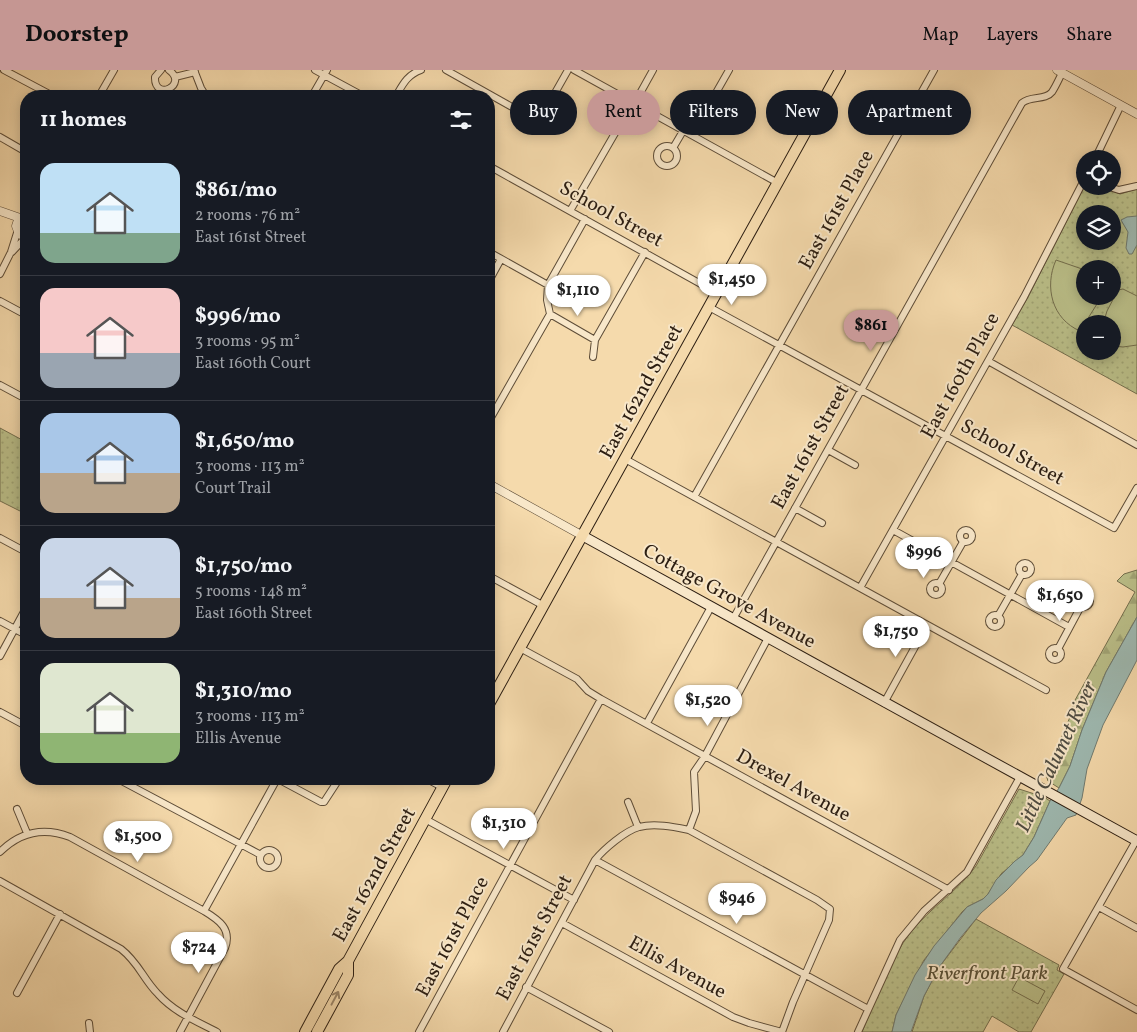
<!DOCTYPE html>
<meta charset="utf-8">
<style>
:root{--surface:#171b24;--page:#242831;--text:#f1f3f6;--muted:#9ea1a6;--line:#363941;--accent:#c59692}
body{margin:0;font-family:Vollkorn,serif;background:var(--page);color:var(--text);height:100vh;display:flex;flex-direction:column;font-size:19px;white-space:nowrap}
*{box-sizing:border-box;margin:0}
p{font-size:16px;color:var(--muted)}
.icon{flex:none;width:28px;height:28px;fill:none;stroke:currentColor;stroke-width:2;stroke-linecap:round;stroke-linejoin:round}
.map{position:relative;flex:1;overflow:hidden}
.drawer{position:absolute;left:20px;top:20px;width:475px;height:695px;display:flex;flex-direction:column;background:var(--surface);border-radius:20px;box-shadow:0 2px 12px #0003}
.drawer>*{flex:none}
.top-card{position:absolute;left:510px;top:20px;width:475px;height:45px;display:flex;gap:10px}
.fabs{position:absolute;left:1076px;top:80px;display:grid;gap:10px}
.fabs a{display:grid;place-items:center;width:45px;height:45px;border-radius:50%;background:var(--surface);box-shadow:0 2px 12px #0003;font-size:25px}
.price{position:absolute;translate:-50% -42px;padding:0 11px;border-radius:18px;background:#fff;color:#222;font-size:16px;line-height:32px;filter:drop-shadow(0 1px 2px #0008)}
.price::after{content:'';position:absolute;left:50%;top:30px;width:15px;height:11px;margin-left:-8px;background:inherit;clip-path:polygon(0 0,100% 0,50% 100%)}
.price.on{background:var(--accent);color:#111}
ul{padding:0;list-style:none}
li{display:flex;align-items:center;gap:15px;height:125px;padding:0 20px}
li+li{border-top:1px solid var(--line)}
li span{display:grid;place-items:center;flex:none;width:140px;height:100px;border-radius:15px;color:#555}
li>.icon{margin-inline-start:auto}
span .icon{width:60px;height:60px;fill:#fffc;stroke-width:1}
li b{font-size:21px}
h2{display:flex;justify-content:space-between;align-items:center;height:60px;padding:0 20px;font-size:21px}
.pill{padding:0 18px;border-radius:22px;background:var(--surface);box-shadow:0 2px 12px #0003;font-size:18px;line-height:45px}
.pill.on{background:var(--accent);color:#111}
header{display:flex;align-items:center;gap:30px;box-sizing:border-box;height:70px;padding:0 25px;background:var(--accent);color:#111}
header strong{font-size:24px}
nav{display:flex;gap:28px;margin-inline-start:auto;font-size:18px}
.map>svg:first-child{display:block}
.grass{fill:url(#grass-dots);stroke:#746f4e;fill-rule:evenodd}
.forest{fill:url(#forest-firs);stroke:#746f4e}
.garden{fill:#bbc08a;stroke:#746f4e}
.water{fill:#9eb9b1;stroke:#707b71}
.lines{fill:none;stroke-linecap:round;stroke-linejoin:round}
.minor-casing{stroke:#5e4d38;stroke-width:8}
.tertiary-casing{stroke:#5e4d38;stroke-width:9}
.secondary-casing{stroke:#2c1e12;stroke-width:11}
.primary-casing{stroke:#2c1e12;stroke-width:12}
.minor{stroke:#f8e7c9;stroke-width:6}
.tertiary{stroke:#f8e7c9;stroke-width:8}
.secondary{stroke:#f8e7c9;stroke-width:9}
.primary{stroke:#f5daac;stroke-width:10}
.oneway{stroke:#9b8567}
.labels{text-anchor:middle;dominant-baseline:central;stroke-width:4;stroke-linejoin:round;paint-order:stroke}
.street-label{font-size:20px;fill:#2c1e12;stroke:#f8e7c9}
.park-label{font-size:20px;font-style:italic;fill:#574f36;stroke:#f8e7c9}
.water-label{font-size:21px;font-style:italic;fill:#4e4c42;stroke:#f8e7c9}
</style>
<header>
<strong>Doorstep</strong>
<nav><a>Map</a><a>Layers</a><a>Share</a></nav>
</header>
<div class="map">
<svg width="1137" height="962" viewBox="0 0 1137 962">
<defs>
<pattern id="grass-dots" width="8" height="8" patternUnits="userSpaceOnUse" patternTransform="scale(1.25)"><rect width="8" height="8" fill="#bbc08a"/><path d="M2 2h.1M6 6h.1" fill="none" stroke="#a1a576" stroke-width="1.8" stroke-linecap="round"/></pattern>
<pattern id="forest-firs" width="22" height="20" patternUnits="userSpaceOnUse" patternTransform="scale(1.25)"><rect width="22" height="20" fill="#bbc08a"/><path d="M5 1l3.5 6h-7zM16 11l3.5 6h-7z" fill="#a1a576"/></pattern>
</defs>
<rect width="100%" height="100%" fill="#f5daac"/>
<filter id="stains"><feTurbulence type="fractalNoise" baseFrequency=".004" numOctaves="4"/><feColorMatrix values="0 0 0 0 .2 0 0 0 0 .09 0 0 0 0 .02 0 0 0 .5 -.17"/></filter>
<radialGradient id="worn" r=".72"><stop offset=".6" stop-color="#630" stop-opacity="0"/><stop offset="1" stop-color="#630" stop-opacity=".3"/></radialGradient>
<path class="grass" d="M1085,115v1h15l20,8 17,-5v205l-125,-69 16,-28zM1085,144h27v27h-27zM1085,199h27v27h-27zM1085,254h27v27h-27z
M0,358l26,14v72l-26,-13z
M1019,719l25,8 6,4 -16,36 -11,18 -22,19 -13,20 -5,5 -16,8 -5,5 -38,48 -28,55 -4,17h-30c14,-32 27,-73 49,-100 20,-25 47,-41 65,-66z
M976,849l83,46 -2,5 7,4 -33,58h-12l-27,-16 -9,16h-71l12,-36 16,-30z"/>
<path class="forest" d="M1137,500v47l-31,55 -24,58 -12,36 -11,22 -11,-7 -2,-6 24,-58 4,-15 61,-110 -18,-11 7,-7z"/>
<path class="garden" d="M1056,190l29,10v26h17l-22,35c-28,-12 -36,-44 -24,-71z
M1123,219l14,7v49l-14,2 -10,-1 -1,-22h-9l4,-13 11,-21z
M1019,907l26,14 -7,13 -26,-14z"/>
<path class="water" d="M1137,146v29l-5,9h-3l-3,-6 2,-16 -7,-12 6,-3z
M1137,547v43l-34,65 -16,44 -5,29 -6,17 -9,3 -30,42 -8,7 -23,24 -25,22 -20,24 -21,29 -16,30 -13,36h-19l4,-17 19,-40 19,-29 33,-39 16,-8 5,-5 8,-14 19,-19 8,-6 11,-18 16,-36 9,-13 11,-22 12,-36 24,-58z"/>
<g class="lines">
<g class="minor-casing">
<path id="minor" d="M4,0l49,26
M161,0l-6,7c-1,25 34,8 14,-7
M194,0l7,18 5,8
M315,0l48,26
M446,0l66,37 14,4 15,-3 10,-8 17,-30
M574,0l204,113
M175,7l20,-5
M99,26l15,-26
M312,26l15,-26
M396,26c7,-12 11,-21 25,-26
M692,65l37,-65
M0,67l26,15
M657 86a10 10 0 1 1 20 0a10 10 0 1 1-20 0Z
M673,78l10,-17
M1095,89l26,-54
M489,96l228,127
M1106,116l13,4 18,-4
M570,141l59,-102 9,-12 15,-27
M12,182l14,-15
M489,182l59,33
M0,204l11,-22 6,-19
M489,211l12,-22
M0,231l26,14
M709,237l405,221 23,-40
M550,244l45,26
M593,287l2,-17 50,-88
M988,291l149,84
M0,315l26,14
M489,351l61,-107 -3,-14 1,-15 37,-66
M828,380l27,15
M625,389l421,231
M694,427l240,-427
M795,438l27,15
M960 466a6 6 0 1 1 12 0a6 6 0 1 1-12 0Z
M893,460l176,97
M0,468l26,14
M1019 499a6 6 0 1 1 12 0a6 6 0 1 1-12 0Z
M489,506l55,30
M930 519a6 6 0 1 1 12 0a6 6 0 1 1-12 0Z
M939,514l24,-42
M860,518l164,-291 61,-119
M1078 531a6 6 0 1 1 12 0a6 6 0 1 1-12 0Z
M989 551a6 6 0 1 1 12 0a6 6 0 1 1-12 0Z
M998,546l24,-42
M733,549l289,-516c9,-8 23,-2 30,-11 4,-6 7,-13 10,-19
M0,551l26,14
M1049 584a6 6 0 1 1 12 0a6 6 0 1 1-12 0Z
M520,578l57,31 11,12 13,8 348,191
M1058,579l23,-43
M0,586l26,-48
M884,633l43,-78
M0,642l26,14
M647,653l64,-116
M118,709l143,76
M278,709l43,23h3l15,-23
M427,709l15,8
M628,732l10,25
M17,739l10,24
M425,749l149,81
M689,760l7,-19 -2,-39 11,-16 63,-118
M1137,769l-74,130 74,41
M260 789a9 9 0 1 1 18 0a9 9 0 1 1-18 0Z
M0,782c20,-20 44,-25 70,-15l134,74c15,9 28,18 21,37l-45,84
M595,790l273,149
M0,811l121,68c18,14 22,30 37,45 16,18 38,27 59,38
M1099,837l38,21
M204,841l73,-132
M562,853l171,94 16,6 33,9
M526,917l83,45
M17,923l43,-79
M89,953l1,9
M419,962l182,-333
M503,962l92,-172c9,-11 30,-29 44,-33 16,-4 35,0 50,3l128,70 13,9 -1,11 -36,82 -11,30
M858,962l42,-92 24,-29 43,-39 53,-95"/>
</g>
<g class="tertiary-casing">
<path id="tertiary" d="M1057,0l80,44
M0,141l20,7
M26,147l-8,3 -2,6 3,8 7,3
M489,414l94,52"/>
</g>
<g class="secondary-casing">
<path id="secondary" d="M583,466l554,305"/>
</g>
<g class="primary-casing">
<path id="primary" d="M489,634l351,-634
M305,962l34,-63 9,-8 99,-182
M317,962l31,-57v-14"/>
</g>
<use href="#minor" class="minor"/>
<use href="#tertiary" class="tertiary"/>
<use href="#secondary" class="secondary"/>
<use href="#primary" class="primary"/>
</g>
<defs><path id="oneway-shaft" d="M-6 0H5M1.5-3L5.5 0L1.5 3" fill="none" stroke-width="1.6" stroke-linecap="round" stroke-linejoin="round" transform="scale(1.25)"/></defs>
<use class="oneway" href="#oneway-shaft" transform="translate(335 928) rotate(-62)"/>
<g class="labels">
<g class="street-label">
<text transform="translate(837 140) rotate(-61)">East 161st Place</text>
<text transform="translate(611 145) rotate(29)">School Street</text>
<text transform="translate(961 306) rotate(-61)">East 160th Place</text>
<text transform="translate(642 322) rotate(-61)">East 162nd Street</text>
<text transform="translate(811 377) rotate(-61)">East 161st Street</text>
<text transform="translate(1012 383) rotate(29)">School Street</text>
<text transform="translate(729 527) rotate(29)">Cottage Grove Avenue</text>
<text transform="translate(793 716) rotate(29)">Drexel Avenue</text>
<text transform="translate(375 805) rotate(-61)">East 162nd Street</text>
<text transform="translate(453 867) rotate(-62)">East 161st Place</text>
<text transform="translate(535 868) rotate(-62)">East 161st Street</text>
<text transform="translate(677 898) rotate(29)">Ellis Avenue</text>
</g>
<g class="park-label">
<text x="987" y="904">Riverfront Park</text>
</g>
<g class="water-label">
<text transform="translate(1057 687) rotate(-65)">Little Calumet River</text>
</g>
</g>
<rect width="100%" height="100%" filter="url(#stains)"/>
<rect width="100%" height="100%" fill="url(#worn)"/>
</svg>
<div class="fabs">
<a><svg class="icon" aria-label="locate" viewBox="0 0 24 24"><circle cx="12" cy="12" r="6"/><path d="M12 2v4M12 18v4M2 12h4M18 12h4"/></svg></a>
<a><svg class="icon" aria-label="layers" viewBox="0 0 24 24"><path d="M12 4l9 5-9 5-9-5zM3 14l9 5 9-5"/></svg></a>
<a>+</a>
<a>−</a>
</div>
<b class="price" style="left:732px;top:236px">$1,450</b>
<b class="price" style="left:578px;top:247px">$1,110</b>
<b class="price on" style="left:871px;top:282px">$861</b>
<b class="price" style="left:924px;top:509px">$996</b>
<b class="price" style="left:1060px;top:552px">$1,650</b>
<b class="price" style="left:896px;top:588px">$1,750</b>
<b class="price" style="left:708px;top:657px">$1,520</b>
<b class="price" style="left:504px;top:780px">$1,310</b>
<b class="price" style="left:138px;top:793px">$1,500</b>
<b class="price" style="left:737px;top:855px">$946</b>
<b class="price" style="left:199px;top:904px">$724</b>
<div class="top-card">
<a class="pill">Buy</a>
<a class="pill on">Rent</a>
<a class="pill">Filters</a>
<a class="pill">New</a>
<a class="pill">Apartment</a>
</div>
<section class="drawer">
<h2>11 homes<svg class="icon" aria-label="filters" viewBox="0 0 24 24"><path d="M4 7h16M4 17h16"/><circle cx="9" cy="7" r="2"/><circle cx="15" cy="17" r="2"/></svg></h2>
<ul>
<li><span style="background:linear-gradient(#bfe0f5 70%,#7fa58c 0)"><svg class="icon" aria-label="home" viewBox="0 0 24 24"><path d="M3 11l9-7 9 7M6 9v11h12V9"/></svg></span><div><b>$861/mo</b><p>2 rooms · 76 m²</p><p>East 161st Street</p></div></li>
<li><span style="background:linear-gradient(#f6c9c9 65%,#9aa5b1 0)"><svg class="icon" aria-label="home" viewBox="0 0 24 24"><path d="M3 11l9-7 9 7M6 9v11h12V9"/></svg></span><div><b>$996/mo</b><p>3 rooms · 95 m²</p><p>East 160th Court</p></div></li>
<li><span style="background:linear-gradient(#a9c7e8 60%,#b9a48a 0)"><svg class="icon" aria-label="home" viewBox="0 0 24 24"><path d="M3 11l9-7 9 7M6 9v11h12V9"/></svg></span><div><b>$1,650/mo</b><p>3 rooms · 113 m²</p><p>Court Trail</p></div></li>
<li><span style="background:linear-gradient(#c9d6e8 60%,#b9a48a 0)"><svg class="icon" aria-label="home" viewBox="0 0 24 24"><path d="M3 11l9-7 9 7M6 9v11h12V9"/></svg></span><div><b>$1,750/mo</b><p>5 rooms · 148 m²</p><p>East 160th Street</p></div></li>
<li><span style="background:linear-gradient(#dfe7d0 70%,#8fb573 0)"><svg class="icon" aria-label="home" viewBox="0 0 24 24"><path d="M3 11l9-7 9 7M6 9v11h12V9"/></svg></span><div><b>$1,310/mo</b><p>3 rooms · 113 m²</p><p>Ellis Avenue</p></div></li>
</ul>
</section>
</div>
